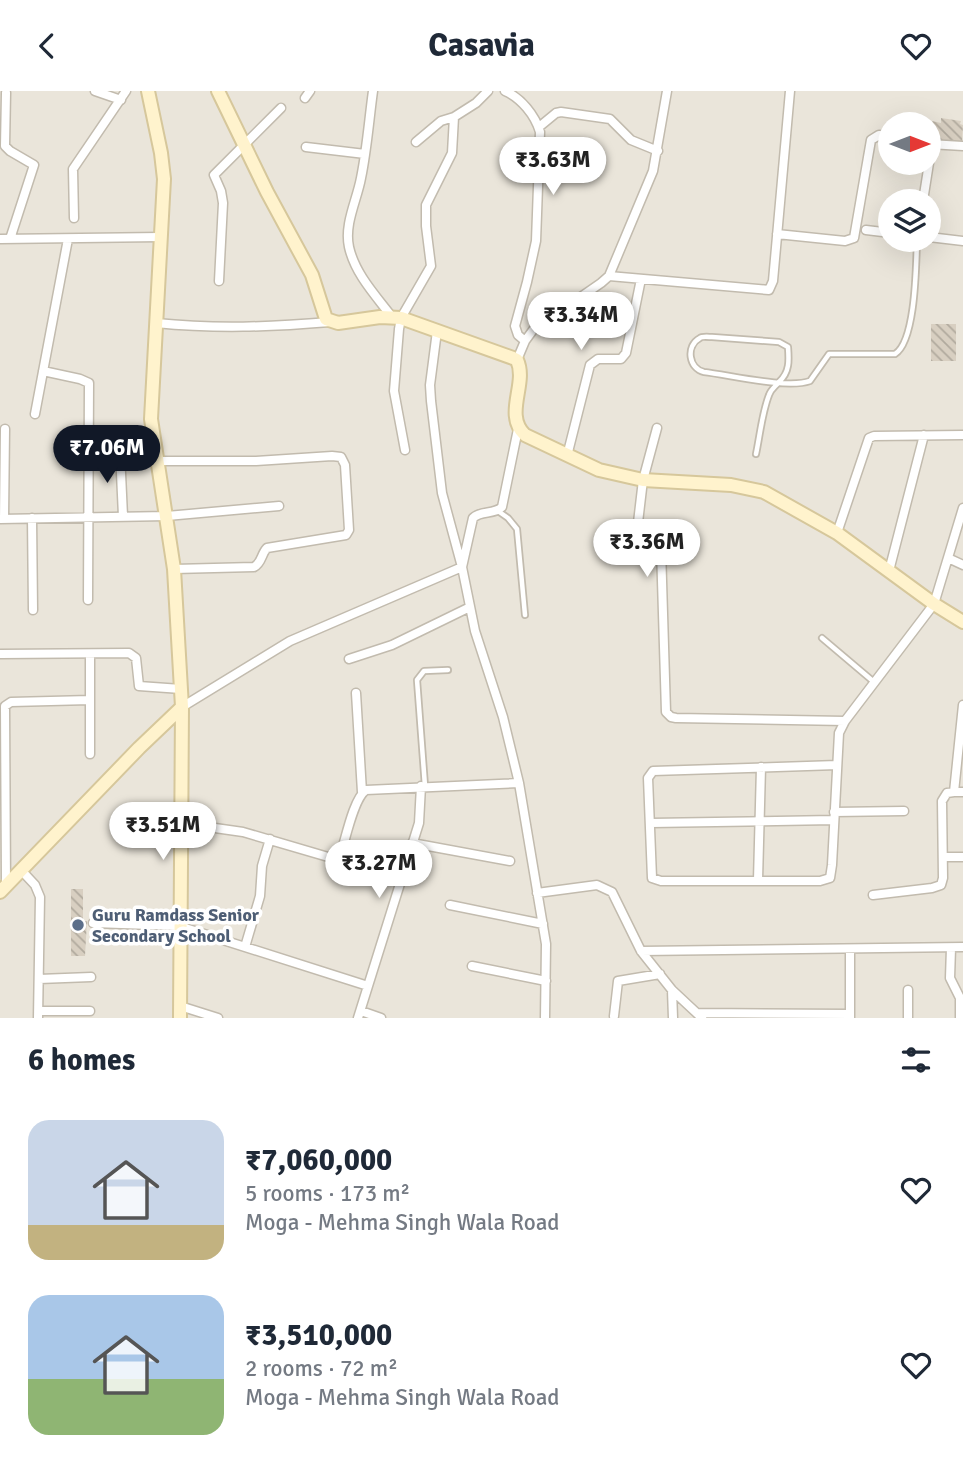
<!DOCTYPE html>
<meta charset="utf-8">
<style>
:root{--surface:#fff;--page:#f6f6f7;--text:#1f2937;--muted:#747a83;--accent:#111827}
body{margin:0;font-family:Signika,sans-serif;background:var(--page);color:var(--text);height:100vh;display:flex;flex-direction:column;font-size:26px;white-space:nowrap}
*{box-sizing:border-box;margin:0}
p{font-size:23px;color:var(--muted)}
.icon{flex:none;width:38px;height:38px;fill:none;stroke:currentColor;stroke-width:2;stroke-linecap:round;stroke-linejoin:round}
.map{position:relative;height:927px;overflow:hidden}
.details{display:flex;flex-direction:column;background:var(--surface);flex:1}
.details>*{flex:none}
.needle{width:46px;rotate:90deg}
.controls{position:absolute;left:878px;top:21px;display:grid;gap:14px}
.controls a{display:grid;place-items:center;width:63px;height:63px;border-radius:50%;background:var(--surface);box-shadow:0 7px 28px #0002;font-size:35px}
.price{position:absolute;translate:-50% -60px;padding:0 16px;border-radius:24px;background:#fff;color:#222;font-size:23px;line-height:46px;filter:drop-shadow(0 2px 4px #0008)}
.price::after{content:'';position:absolute;left:50%;top:42px;width:21px;height:16px;margin-left:-10px;background:inherit;clip-path:polygon(0 0,100% 0,50% 100%)}
.price.current{background:var(--accent);color:#fff}
ul{padding:0;list-style:none}
li{display:flex;align-items:center;gap:21px;height:175px;padding:0 28px}
li span{display:grid;place-items:center;flex:none;width:196px;height:140px;border-radius:21px;color:#555}
li>.icon{margin-inline-start:auto}
span .icon{width:84px;height:84px;fill:#fffc;stroke-width:1}
li b{font-size:30px}
h2{display:flex;justify-content:space-between;align-items:center;height:84px;padding:0 28px;font-size:30px}
header{display:flex;justify-content:space-between;align-items:center;height:91px;padding:0 28px;background:var(--surface);font-size:32px;font-weight:800}
.map>svg:first-child{display:block}
.residential{fill:#eae5da;fill-rule:evenodd}
.building{fill:url(#building-back-hatch)}
.lines{fill:none;stroke-linecap:round;stroke-linejoin:round}
.lane-casing{stroke:#c2bbae;stroke-width:8}
.street-casing{stroke:#c2bbae;stroke-width:11}
.secondary-casing{stroke:#d6c79b;stroke-width:16}
.lane{stroke:#fff;stroke-width:4.5}
.street{stroke:#fff;stroke-width:8}
.secondary{stroke:#fff3cd;stroke-width:12}
.service-dot{fill:#5c6f8a;stroke:#fff;stroke-width:2.5}
.labels{text-anchor:middle;dominant-baseline:central;stroke-width:7;stroke-linejoin:round;paint-order:stroke}
.service-label{font-size:18px;font-weight:bold;fill:#4e5e75;stroke:#fff;text-anchor:start}
</style>
<header><svg class="icon" aria-label="back" viewBox="0 0 24 24"><path d="M15 5l-7 7 7 7"/></svg>Casavia<svg class="icon" aria-label="heart" viewBox="0 0 24 24"><path d="M12 20l-8-8c-3-5 5-10 8-4 3-6 11-1 8 4z"/></svg></header>
<div class="map">
<svg width="963" height="927" viewBox="0 0 963 927">
<defs>
<pattern id="building-back-hatch" width="6" height="6" patternUnits="userSpaceOnUse" patternTransform="scale(1.75)"><rect width="6" height="6" fill="#d8cfc1"/><path d="M-1 5l2 2M0 0l6 6M5-1l2 2" fill="none" stroke="#b1aa9e"/></pattern>
</defs>
<rect width="100%" height="100%" fill="#f6f3ec"/>
<path class="residential" d="M0,0h963v927h-963zM891,33h38v39h-38zM891,110h38v39h-38z"/>
<path class="building" d="M941,27l20,3 -1,3 3,1 -1,18 -24,-1 -1,-3 -8,-1 3,-17 9,2z
M931,233h25v37h-25z
M71,798h12v32h4l-2,35h-14z"/>
<g class="lines">
<g class="lane-casing">
<path id="lane" d="M756,363c4,-19 6,-41 13,-59 2,-6 6,-8 10,-13 11,-10 10,-22 9,-35l-9,-5 -67,-5c-3,0 -10,-1 -12,1 -15,8 -11,31 4,34 26,3 83,17 106,9l19,-27h66c21,-13 21,-90 22,-114
M498,420l10,7 9,11 8,86
M822,547l52,44
M425,695l-8,-106 7,-9 24,-1"/>
</g>
<g class="street-casing">
<path id="street" d="M95,0l26,9
M373,0c-4,29 -6,58 -12,87 -4,22 -17,46 -12,69 6,27 27,49 43,70
M505,0c16,7 30,24 35,41l-4,109 -9,41 -12,44 3,9 7,6
M6,2l-1,53 5,5 24,14 -24,74
M305,7l5,-7
M539,36l17,-14 5,-1 49,7 21,21 27,11
M416,51l25,-21 13,-4
M929,53l34,2
M306,56l59,7
M923,110l6,-38
M74,127l-1,-49 53,-78
M866,139l25,3
M777,143l68,7 9,-3 17,-98 8,-5 12,2
M929,146l34,4
M0,148l161,-2
M609,185l160,14 4,-9 17,-190
M219,190l4,-78 -2,-12 -7,-16 67,-67
M156,232c60,6 114,4 174,-1
M517,269l8,-19 8,-11 68,-47 8,-7 44,-105 14,-80
M43,280l37,8 9,4 -1,217
M35,323l33,-175
M657,337l-14,52 -6,51 5,5 17,4 2,8 5,164 5,5 5,1 169,3
M518,338l-16,78c-8,8 -21,3 -29,11l-11,49 13,64 28,86 16,66 27,161 -1,74
M405,359l-11,-59 5,-62 2,-11 30,-52 -5,-40v-21l26,-52 2,-36 22,-14 12,-12
M120,361l3,64
M567,365l23,-91 8,-6h23l5,-6 15,-74
M158,370h98l76,-5 9,1 4,8 4,65 -3,5 -79,13c-6,6 -5,15 -13,19l-80,2
M32,427l1,92
M0,428l167,-3 112,-10
M4,428l1,-90
M837,442l32,-95 5,-2 89,-1
M948,467l15,7
M889,480l35,-136
M0,563l129,-1 7,5 3,28 42,3
M349,568l43,-14 78,-38
M356,602l6,99
M963,614l-9,87h9
M182,616l108,-66 172,-74 -20,-74 -11,-92 -1,-16 7,-54
M90,663v-100
M837,674l-184,6 -5,7 4,100 9,3h159l10,-3 2,-13 7,-132 6,-12 89,-117 29,-96
M834,721l70,-1
M180,732l63,9 92,27 4,-1 2,-5c5,-16 13,-55 25,-63l153,-7
M651,732l183,-3
M412,752l98,18
M943,766h20
M21,779l14,15 5,12 -2,121
M758,789l3,-113
M6,794l-1,-179 6,-4 79,-2
M537,802l60,-8 15,7 29,59 31,39 30,28
M873,804l59,-7 9,-3 2,-7 -1,-77 5,-8 7,-1
M450,814l93,19
M93,832l86,3 189,60
M245,856l15,-51 2,-30 8,-27
M951,857l-1,30 10,20v20
M850,858v69
M641,860l322,-4
M472,875l74,15
M39,888l52,-2
M672,899l1,28
M908,899v28
M180,915l38,12
M39,920h51
M361,920l20,7
M697,922l153,1
M614,925l4,-35 42,-7
M358,927l61,-195 2,-37"/>
</g>
<g class="secondary-casing">
<path id="secondary" d="M218,0l49,101 45,83 14,44 12,4 42,-6 21,1 112,40 4,2c11,24 -14,54 8,75l74,35 44,10 88,5 33,7 73,41 97,71 29,18
M0,801l139,-144 43,-41 -8,-138 -23,-150 13,-240 -3,-26 -13,-62
M180,927l2,-311"/>
</g>
<use href="#lane" class="lane"/>
<use href="#street" class="street"/>
<use href="#secondary" class="secondary"/>
</g>
<circle class="service-dot" cx="78" cy="834" r="7"/>
<g class="labels">
<g class="service-label">
<text x="92" y="824">Guru Ramdass Senior<tspan x="92" dy="21">Secondary School</tspan></text>
</g>
</g>
</svg>
<div class="controls">
<a><svg class="needle" viewBox="-14 -14 28 28"><path d="M0-13l5 13h-10z" fill="#e53935"/><path d="M0 13l5-13h-10z" fill="#747a83"/></svg></a>
<a><svg class="icon" aria-label="layers" viewBox="0 0 24 24"><path d="M12 4l9 5-9 5-9-5zM3 14l9 5 9-5"/></svg></a>
</div>
<b class="price" style="left:553px;top:106px">₹3.63M</b>
<b class="price" style="left:581px;top:261px">₹3.34M</b>
<b class="price current" style="left:107px;top:394px">₹7.06M</b>
<b class="price" style="left:647px;top:488px">₹3.36M</b>
<b class="price" style="left:163px;top:771px">₹3.51M</b>
<b class="price" style="left:379px;top:809px">₹3.27M</b>
</div>
<section class="details">
<h2>6 homes<svg class="icon" aria-label="filters" viewBox="0 0 24 24"><path d="M4 7h16M4 17h16"/><circle cx="9" cy="7" r="2"/><circle cx="15" cy="17" r="2"/></svg></h2>
<ul>
<li><span style="background:linear-gradient(#c9d6e8 75%,#c2b280 0)"><svg class="icon" aria-label="home" viewBox="0 0 24 24"><path d="M3 11l9-7 9 7M6 9v11h12V9"/></svg></span><div><b>₹7,060,000</b><p>5 rooms · 173 m²</p><p>Moga - Mehma Singh Wala Road</p></div><svg class="icon" aria-label="heart" viewBox="0 0 24 24"><path d="M12 20l-8-8c-3-5 5-10 8-4 3-6 11-1 8 4z"/></svg></li>
<li><span style="background:linear-gradient(#a9c7e8 60%,#8fb573 0)"><svg class="icon" aria-label="home" viewBox="0 0 24 24"><path d="M3 11l9-7 9 7M6 9v11h12V9"/></svg></span><div><b>₹3,510,000</b><p>2 rooms · 72 m²</p><p>Moga - Mehma Singh Wala Road</p></div><svg class="icon" aria-label="heart" viewBox="0 0 24 24"><path d="M12 20l-8-8c-3-5 5-10 8-4 3-6 11-1 8 4z"/></svg></li>
</ul>
</section>
